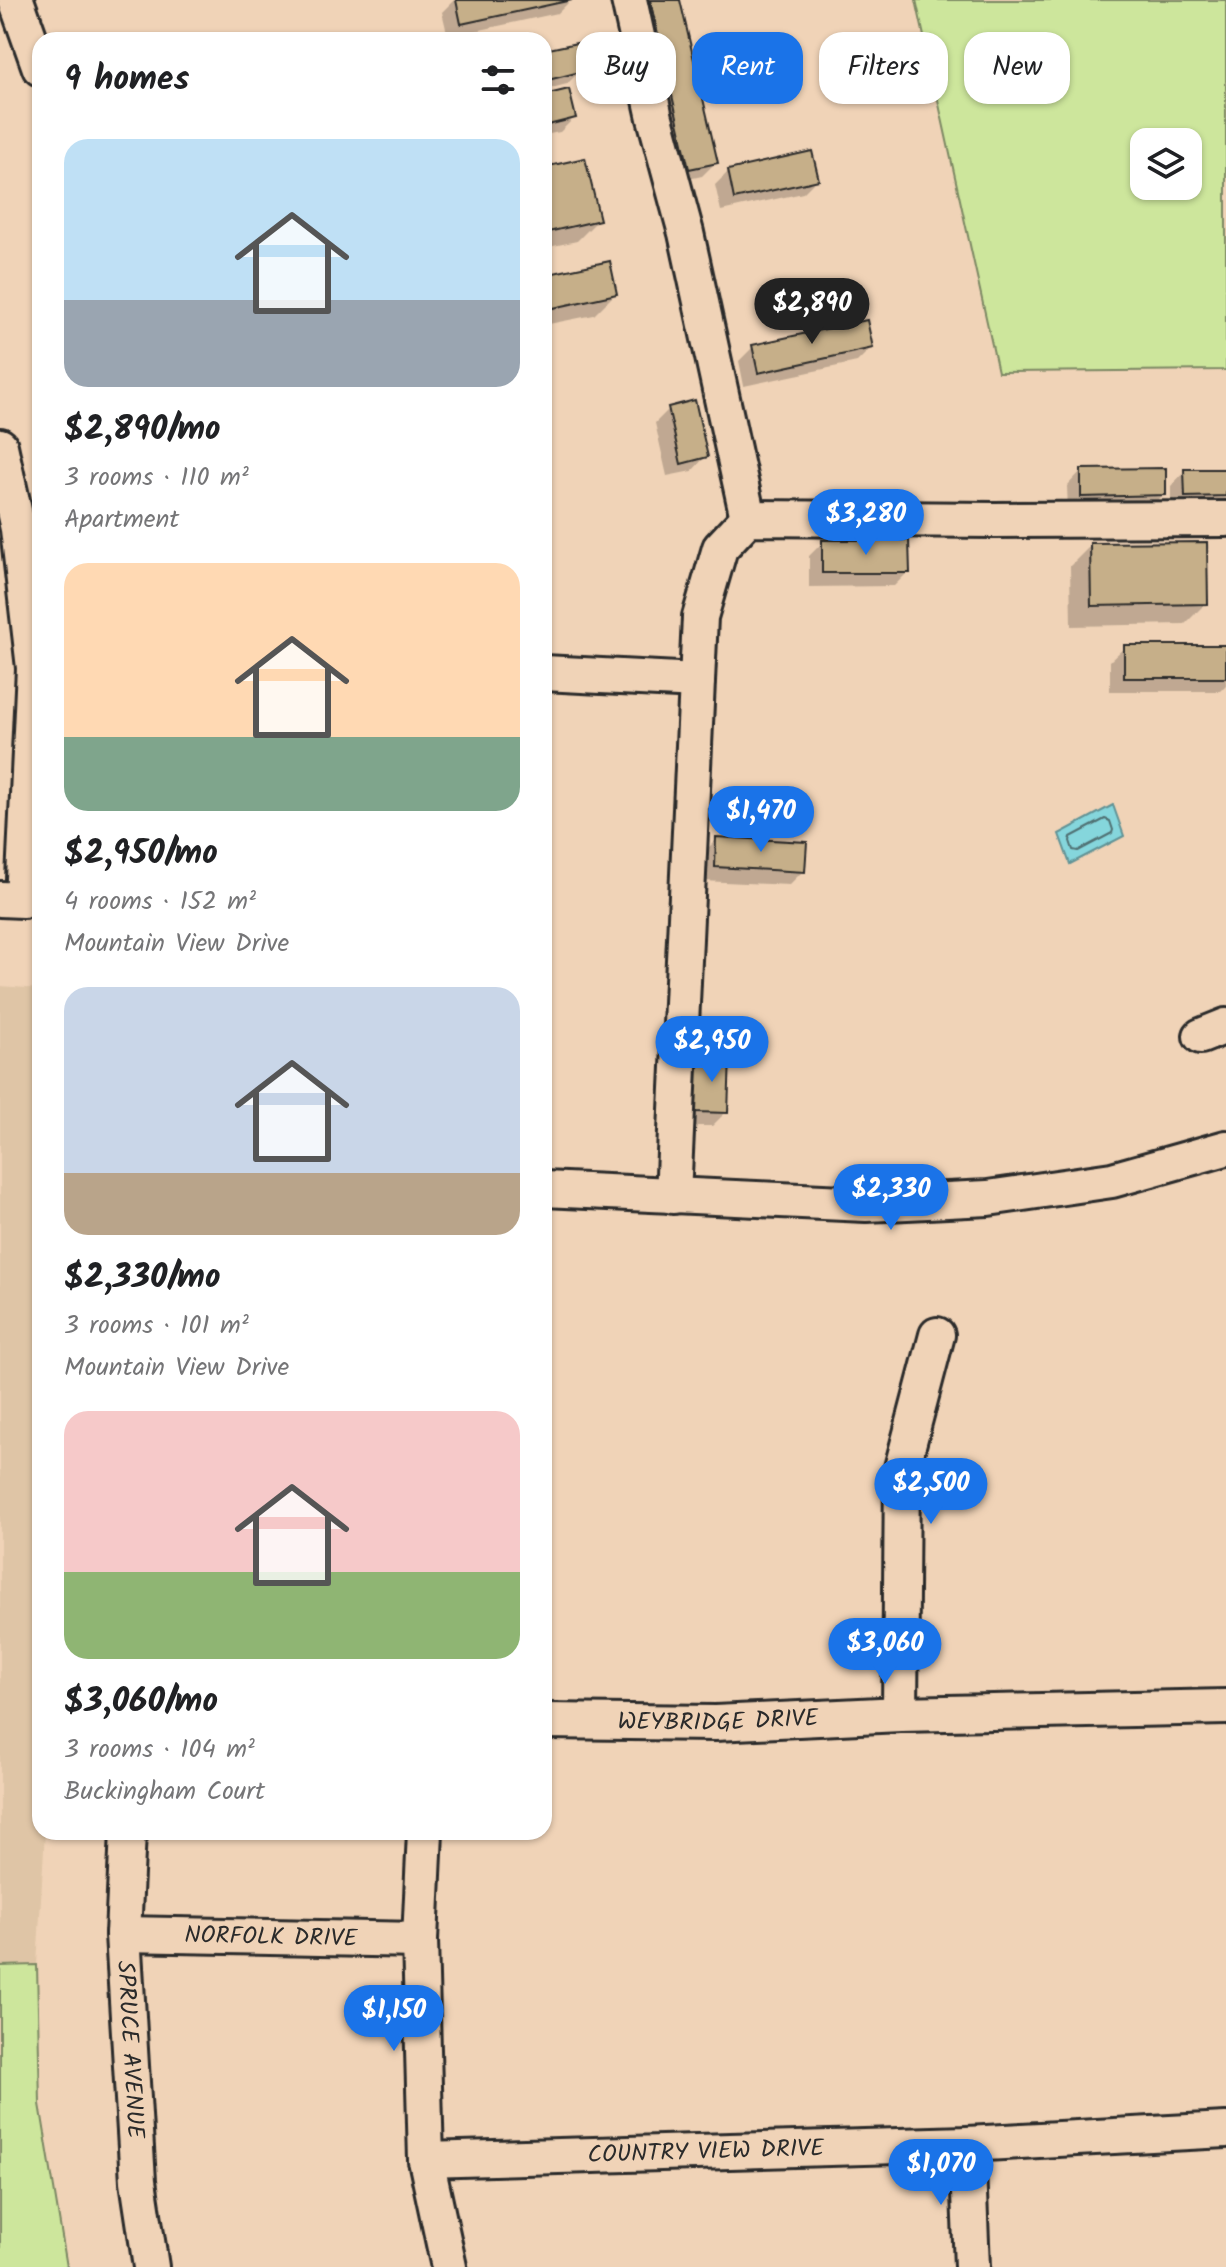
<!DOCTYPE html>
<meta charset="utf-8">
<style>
:root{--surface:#fff;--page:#f6f6f6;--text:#202124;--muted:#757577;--accent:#1a73e8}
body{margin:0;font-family:Kalam,sans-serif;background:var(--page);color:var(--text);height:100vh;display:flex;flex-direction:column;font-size:30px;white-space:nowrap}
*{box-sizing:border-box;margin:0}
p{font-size:26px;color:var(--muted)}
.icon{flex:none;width:44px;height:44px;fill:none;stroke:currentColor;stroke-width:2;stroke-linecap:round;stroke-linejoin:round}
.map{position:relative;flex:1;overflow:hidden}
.panel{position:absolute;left:32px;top:32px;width:520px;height:1808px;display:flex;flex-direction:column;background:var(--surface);border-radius:24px;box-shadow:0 2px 6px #0004}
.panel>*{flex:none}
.hud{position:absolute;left:576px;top:32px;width:530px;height:72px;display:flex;gap:16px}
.controls{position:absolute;left:1130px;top:128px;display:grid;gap:16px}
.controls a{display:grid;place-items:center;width:72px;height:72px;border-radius:16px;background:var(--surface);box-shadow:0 2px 6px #0004;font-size:40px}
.price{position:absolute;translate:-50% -68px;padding:0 18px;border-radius:28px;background:var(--accent);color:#fff;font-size:26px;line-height:52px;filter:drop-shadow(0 2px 4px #0008)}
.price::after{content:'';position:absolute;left:50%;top:48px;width:24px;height:18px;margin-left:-12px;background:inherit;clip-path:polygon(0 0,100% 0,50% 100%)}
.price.current{background:#222;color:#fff}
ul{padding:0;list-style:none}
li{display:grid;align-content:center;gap:16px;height:424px;padding:0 32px}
li span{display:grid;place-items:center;height:248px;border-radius:24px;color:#555}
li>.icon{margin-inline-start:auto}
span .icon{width:144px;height:144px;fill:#fffc;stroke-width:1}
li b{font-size:34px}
h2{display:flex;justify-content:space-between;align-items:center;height:96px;padding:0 32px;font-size:34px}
.chip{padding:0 28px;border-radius:24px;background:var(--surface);box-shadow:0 2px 6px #0004;font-size:28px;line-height:72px}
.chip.current{background:var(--accent);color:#fff}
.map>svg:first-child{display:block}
.built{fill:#dfc5a6}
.green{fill:#cde69c;stroke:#7c8864;stroke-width:2;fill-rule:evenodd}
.water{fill:#85d6dc;stroke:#619295;stroke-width:2}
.shadow{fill:#0003}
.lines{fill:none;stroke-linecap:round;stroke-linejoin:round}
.shore{stroke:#4f6f72;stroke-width:2}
.building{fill:#c6af89;stroke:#2b2b2b;stroke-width:2}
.minor-casing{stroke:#2b2b2b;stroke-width:40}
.minor{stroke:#f0d3b7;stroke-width:34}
.labels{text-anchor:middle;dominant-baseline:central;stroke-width:8;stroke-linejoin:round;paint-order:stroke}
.street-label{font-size:24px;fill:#2b2b2b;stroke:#f0d3b7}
</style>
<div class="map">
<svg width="1226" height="2267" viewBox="0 0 1226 2267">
<rect width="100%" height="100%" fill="#f0d3b7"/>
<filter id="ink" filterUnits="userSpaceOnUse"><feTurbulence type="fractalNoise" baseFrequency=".0125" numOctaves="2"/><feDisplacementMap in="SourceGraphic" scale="16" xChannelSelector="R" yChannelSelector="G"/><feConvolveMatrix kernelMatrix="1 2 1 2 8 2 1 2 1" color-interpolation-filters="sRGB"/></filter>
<g filter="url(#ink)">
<path class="built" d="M0,986l40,3v843h5l-8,133 -37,1z"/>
<path class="green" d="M916,0h310v370l-228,2zM1144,142h44v44h-44z
M37,1965l3,139 27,163h-67v-301z"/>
<path class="water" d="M1113,805l11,31 -54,28 -11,-30z"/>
<path class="shadow" d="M454,0h117l-13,13 -110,24 -6,-25z
M649,0h29l38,162 -14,14 -27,6 -39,-169z
M544,53l37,17 -14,14 -23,6z
M544,97l30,21 -14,14 -16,3z
M544,169l54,51 -21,21 -33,7z
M729,171l88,8 -14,14 -82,18 -6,-26z
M544,277l71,17 -21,21 -50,10z
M753,347l118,1 -14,14 -113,24 -5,-25z
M669,409l37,47 -14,15 -25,5 -12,-53z
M1081,471l83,23 -14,14 -82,2 -1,-24z
M1185,471h41v37l-55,2v-24z
M823,542l85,30 -14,14 -85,1v-31z
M1091,545l115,58 -21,21 -114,2 -1,-60z
M1125,647h101v38l-6,6h-110v-30z
M717,839l86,32 -14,14 -87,-4 1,-28z
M697,1057l29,55 -14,14h-31z"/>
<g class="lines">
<path class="shore" d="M1105,819l5,2 3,9 -1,3 -34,18 -5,-1 -3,-9 1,-4z"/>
</g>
<path class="building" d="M456,0h116l-111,24z
M650,0h30l38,163 -29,6z
M577,43l7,28 -40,10v-31z
M569,89l7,29 -32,8v-31z
M812,151l7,29 -85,19 -6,-29z
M585,158l15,62 -56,13v-66z
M610,261l7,33 -73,16v-35z
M867,320l6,28 -115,25 -6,-28z
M695,400l13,57 -27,7 -13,-57z
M1166,468v27l-85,2v-28z
M1184,469h42v27l-41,1z
M822,540h87l1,33h-88z
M1207,542l1,62 -117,2 -1,-63z
M1124,645h102v33h-102z
M716,837l91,5 -2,30 -90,-5z
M696,1055l34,1 -2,57 -33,-1z"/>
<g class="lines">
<g class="minor-casing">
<g id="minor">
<path d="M16,0l24,68"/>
<path d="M629,0l26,118 31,115 62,285"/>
<path d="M0,446l18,83 16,139 -11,232 -23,-1"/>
<path d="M544,673l153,8"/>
<path d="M1201,1036l25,-10"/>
<path d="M544,1189l322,15 122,-6 124,-18 114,-32"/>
<path d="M673,1196l27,-579 20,-69 28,-30 246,2 232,-1"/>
<path d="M900,1714l2,-246 35,-133"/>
<path id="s1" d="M544,1721l171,2 185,-9 326,-7"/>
<path id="s2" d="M128,1832l-5,102 15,247 13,86"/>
<path d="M425,1832l-5,108 6,220 23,107"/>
<path id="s3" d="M123,1934l297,6"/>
<path d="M967,2144l5,123"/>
<path id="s4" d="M426,2160l541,-16 259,-14"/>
</g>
</g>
<use href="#minor" class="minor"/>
</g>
</g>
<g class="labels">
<g class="street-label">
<text stroke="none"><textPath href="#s1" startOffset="174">WEYBRIDGE DRIVE</textPath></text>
<text stroke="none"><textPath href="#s3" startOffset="148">NORFOLK DRIVE</textPath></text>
<text stroke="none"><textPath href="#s2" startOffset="218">SPRUCE AVENUE</textPath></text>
<text stroke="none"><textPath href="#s4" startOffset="280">COUNTRY VIEW DRIVE</textPath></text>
</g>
</g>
</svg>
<div class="controls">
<a><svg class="icon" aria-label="layers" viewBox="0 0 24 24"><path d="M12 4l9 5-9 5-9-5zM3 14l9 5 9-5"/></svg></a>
</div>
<b class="price current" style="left:812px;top:346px">$2,890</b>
<b class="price" style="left:866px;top:557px">$3,280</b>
<b class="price" style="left:761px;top:854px">$1,470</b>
<b class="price" style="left:712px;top:1084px">$2,950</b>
<b class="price" style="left:891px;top:1232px">$2,330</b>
<b class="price" style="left:931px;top:1526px">$2,500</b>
<b class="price" style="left:885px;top:1686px">$3,060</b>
<b class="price" style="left:394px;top:2053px">$1,150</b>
<b class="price" style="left:941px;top:2207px">$1,070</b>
<div class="hud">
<a class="chip">Buy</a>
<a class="chip current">Rent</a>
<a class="chip">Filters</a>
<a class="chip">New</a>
</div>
<section class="panel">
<h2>9 homes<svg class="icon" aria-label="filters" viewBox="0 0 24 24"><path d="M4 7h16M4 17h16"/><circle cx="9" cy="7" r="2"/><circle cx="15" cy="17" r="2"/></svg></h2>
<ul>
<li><span style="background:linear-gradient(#bfe0f5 65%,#9aa5b1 0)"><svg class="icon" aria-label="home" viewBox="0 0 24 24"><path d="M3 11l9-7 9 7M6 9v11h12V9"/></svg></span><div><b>$2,890/mo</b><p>3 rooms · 110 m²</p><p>Apartment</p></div></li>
<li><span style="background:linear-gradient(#ffd9b3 70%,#7fa58c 0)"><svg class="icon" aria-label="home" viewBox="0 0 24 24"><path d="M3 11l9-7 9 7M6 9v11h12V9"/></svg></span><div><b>$2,950/mo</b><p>4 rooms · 152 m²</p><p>Mountain View Drive</p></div></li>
<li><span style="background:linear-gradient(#c9d6e8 75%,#b9a48a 0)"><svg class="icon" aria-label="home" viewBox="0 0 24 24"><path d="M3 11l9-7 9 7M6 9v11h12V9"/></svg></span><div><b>$2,330/mo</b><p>3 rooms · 101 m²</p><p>Mountain View Drive</p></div></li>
<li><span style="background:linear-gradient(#f6c9c9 65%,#8fb573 0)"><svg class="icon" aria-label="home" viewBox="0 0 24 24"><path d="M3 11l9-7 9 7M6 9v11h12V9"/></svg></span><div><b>$3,060/mo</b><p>3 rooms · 104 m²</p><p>Buckingham Court</p></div></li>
</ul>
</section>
</div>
